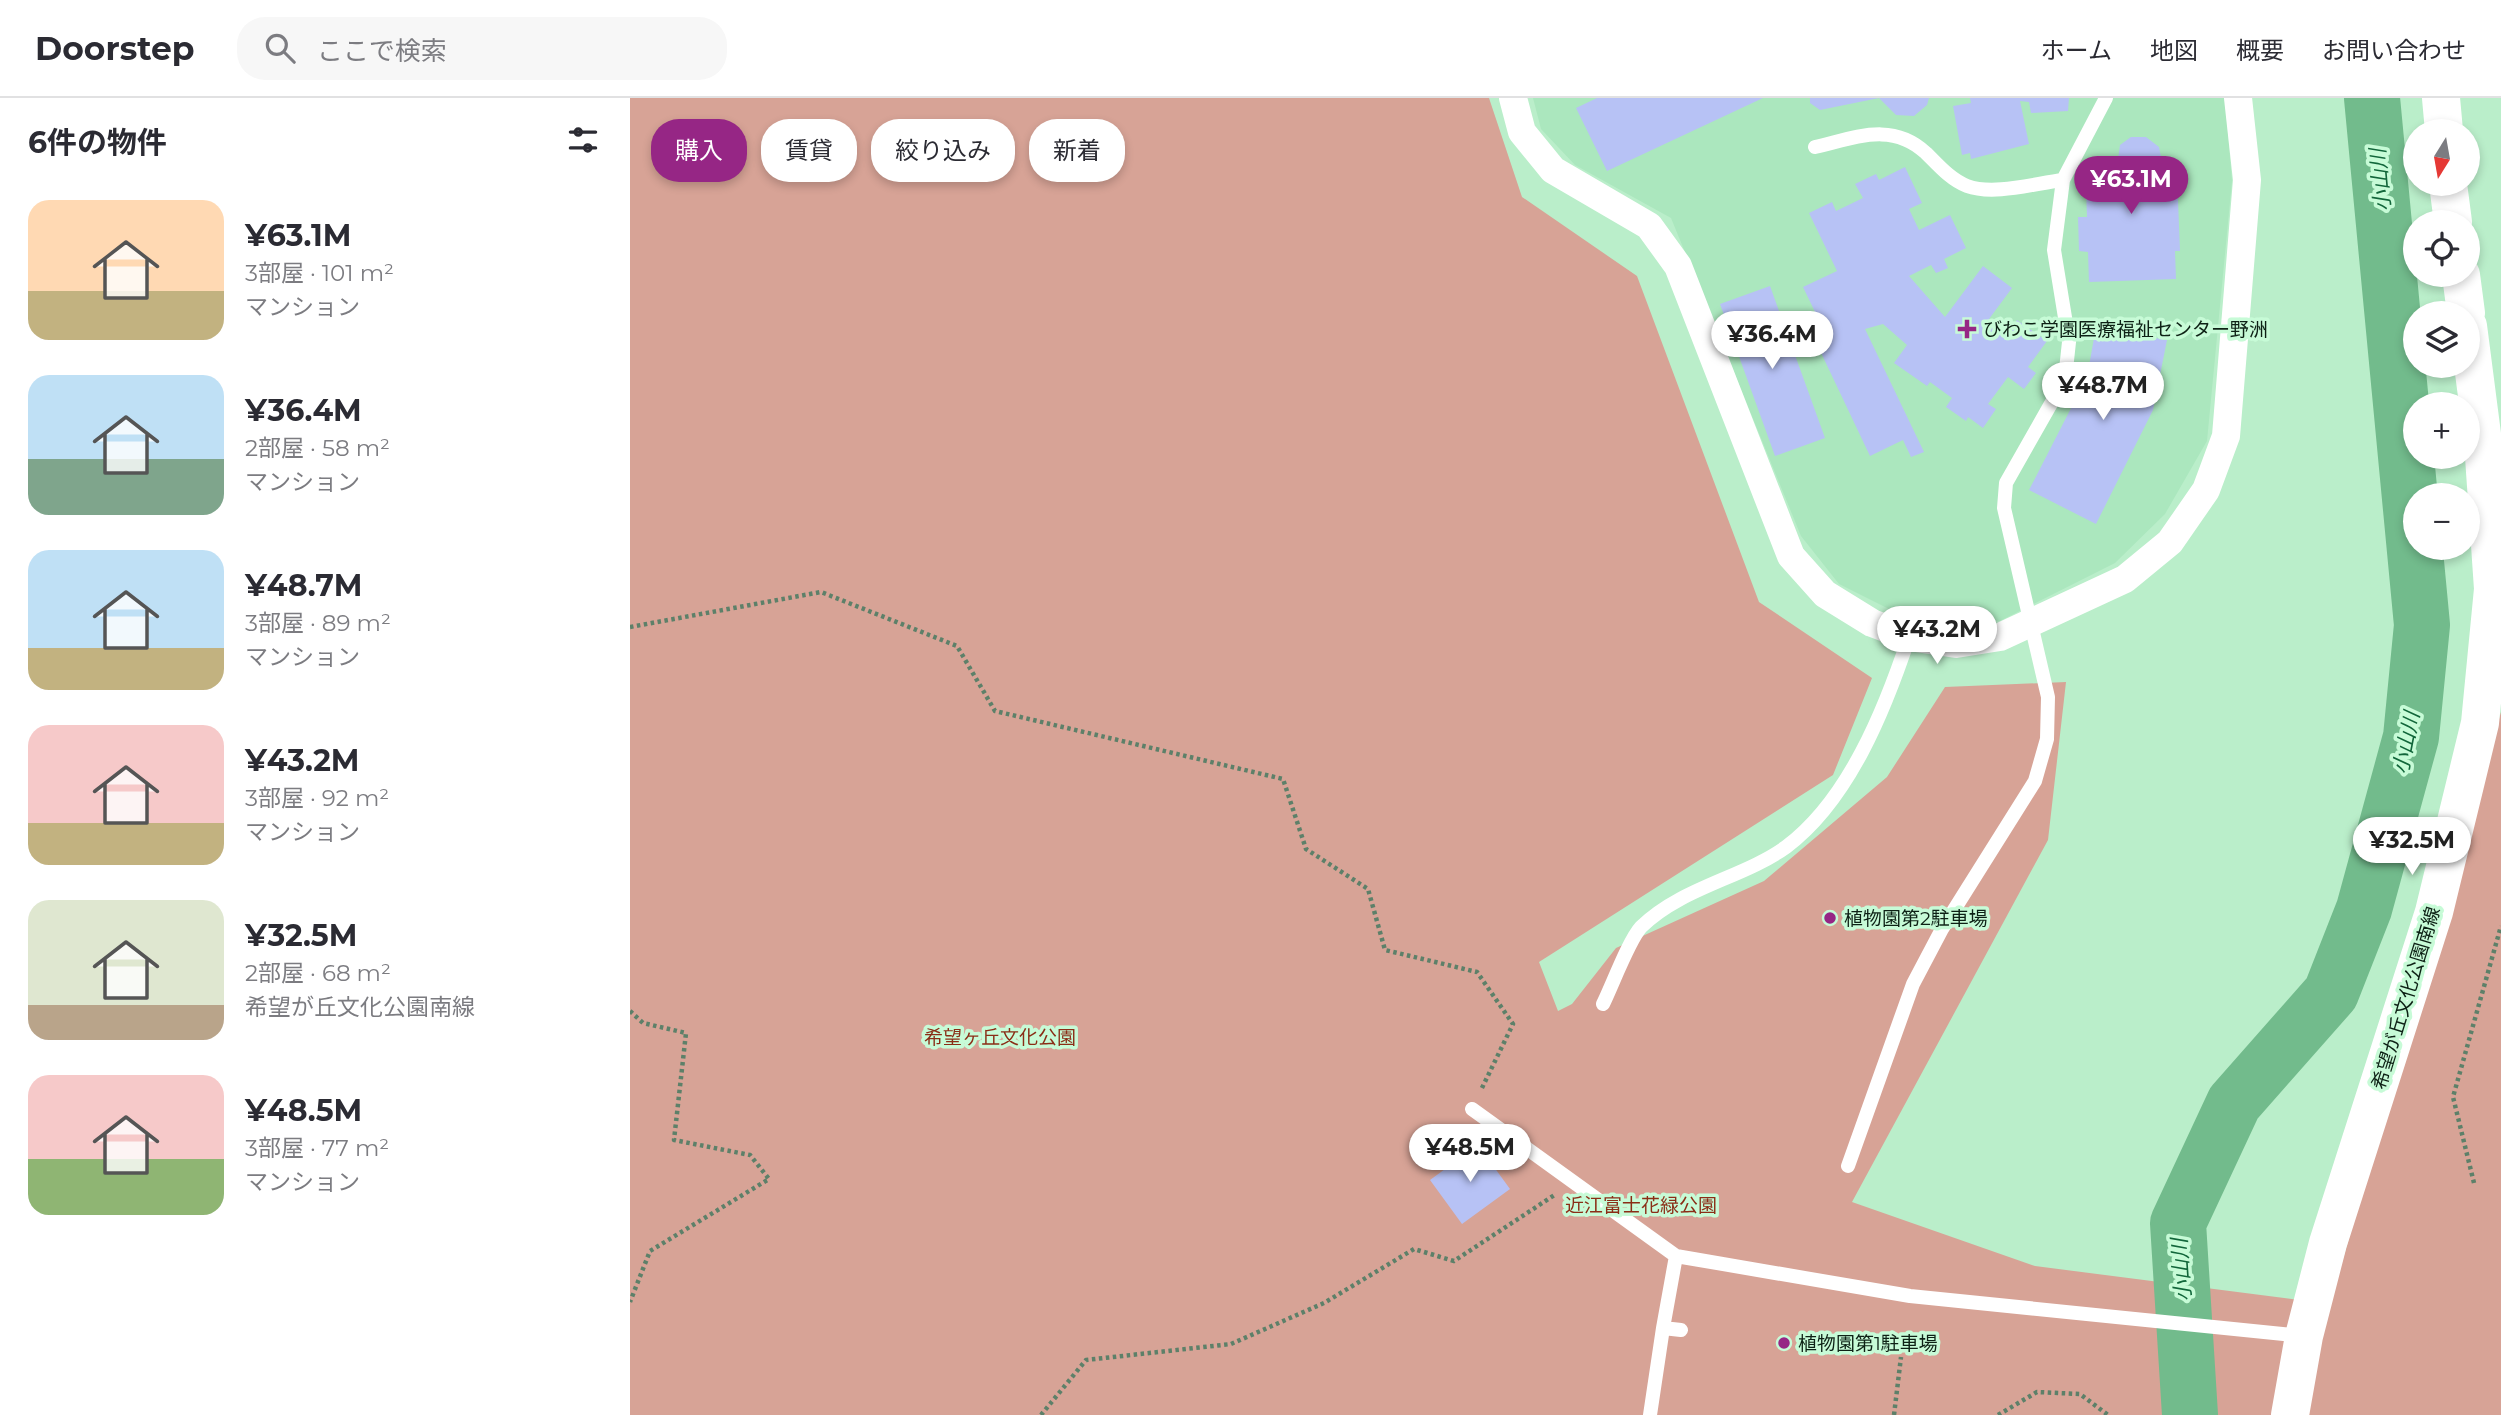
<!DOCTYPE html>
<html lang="ja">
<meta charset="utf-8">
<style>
:root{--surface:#fff;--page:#f7f7f7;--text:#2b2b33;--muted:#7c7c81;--line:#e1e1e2;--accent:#962685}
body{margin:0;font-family:Montserrat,"Noto Sans JP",sans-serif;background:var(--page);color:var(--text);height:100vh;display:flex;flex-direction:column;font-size:26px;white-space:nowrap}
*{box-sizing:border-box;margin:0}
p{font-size:23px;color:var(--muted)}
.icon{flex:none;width:38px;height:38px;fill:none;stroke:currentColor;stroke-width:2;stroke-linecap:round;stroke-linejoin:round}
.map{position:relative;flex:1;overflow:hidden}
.panel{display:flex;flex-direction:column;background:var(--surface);width:630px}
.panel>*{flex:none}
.guide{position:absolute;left:21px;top:21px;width:665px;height:63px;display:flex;gap:14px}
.needle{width:46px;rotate:191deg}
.buttons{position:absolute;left:1773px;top:21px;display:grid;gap:14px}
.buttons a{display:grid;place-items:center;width:77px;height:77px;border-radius:50%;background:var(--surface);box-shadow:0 4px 10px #0003;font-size:35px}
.price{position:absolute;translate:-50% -60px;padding:0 16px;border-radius:24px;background:#fff;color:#222;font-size:23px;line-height:46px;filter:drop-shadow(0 2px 4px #0008)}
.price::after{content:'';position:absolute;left:50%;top:42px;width:21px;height:16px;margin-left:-10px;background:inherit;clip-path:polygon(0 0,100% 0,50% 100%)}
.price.current{background:var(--accent);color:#fff}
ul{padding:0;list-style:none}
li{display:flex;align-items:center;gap:21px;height:175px;padding:0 28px}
li span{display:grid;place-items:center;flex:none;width:196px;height:140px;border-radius:21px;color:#555}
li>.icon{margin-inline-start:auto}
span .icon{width:84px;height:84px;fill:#fffc;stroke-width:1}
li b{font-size:30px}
h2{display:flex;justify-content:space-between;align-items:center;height:84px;padding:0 28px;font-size:30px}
.chip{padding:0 24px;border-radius:28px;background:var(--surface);box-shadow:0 4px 10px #0003;font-size:24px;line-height:63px}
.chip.current{background:var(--accent);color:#fff}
header{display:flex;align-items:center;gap:42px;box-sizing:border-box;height:98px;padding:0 35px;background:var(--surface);border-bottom:2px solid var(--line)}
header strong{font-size:33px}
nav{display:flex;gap:38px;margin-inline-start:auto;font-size:24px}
.search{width:490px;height:63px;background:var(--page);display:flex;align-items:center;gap:18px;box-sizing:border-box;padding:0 24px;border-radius:28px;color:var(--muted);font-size:26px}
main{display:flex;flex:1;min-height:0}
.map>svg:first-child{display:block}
.built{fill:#abe7be}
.green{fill:#d7a396}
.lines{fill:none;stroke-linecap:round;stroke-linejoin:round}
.river{stroke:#72bb8c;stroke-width:56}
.building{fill:#b7c2f5}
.path{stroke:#5d8069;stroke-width:4.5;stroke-dasharray:3.5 3.5;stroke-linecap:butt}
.service{stroke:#fff;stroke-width:14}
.minor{stroke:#fff;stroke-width:28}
.secondary{stroke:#fff;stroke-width:38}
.poi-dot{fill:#962685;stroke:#c7fbd7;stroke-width:2.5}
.labels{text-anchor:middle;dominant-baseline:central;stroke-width:7;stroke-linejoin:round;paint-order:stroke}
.poi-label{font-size:19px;fill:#0d2115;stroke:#c7fbd7;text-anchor:start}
.street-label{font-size:19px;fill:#0d2115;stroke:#c7fbd7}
.park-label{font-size:19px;fill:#8a2d16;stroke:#c7fbd7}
.water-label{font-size:21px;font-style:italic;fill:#11663a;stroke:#c7fbd7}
</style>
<header>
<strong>Doorstep</strong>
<div class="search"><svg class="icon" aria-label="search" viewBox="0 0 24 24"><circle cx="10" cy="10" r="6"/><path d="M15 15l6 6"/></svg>ここで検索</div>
<nav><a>ホーム</a><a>地図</a><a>概要</a><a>お問い合わせ</a></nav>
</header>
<main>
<section class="panel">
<h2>6件の物件<svg class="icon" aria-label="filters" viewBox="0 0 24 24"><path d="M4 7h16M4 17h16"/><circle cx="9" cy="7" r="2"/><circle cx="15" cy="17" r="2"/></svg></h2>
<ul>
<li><span style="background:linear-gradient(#ffd9b3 65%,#c2b280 0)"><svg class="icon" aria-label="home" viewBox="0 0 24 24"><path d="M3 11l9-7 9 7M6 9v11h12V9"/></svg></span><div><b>¥63.1M</b><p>3部屋 · 101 m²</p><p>マンション</p></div></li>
<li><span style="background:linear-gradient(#bfe0f5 60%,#7fa58c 0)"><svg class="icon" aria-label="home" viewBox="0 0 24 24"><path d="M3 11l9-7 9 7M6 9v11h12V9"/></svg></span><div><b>¥36.4M</b><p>2部屋 · 58 m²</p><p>マンション</p></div></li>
<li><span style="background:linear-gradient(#bfe0f5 70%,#c2b280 0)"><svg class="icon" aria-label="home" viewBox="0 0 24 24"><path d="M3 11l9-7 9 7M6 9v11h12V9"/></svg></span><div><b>¥48.7M</b><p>3部屋 · 89 m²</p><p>マンション</p></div></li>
<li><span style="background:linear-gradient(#f6c9c9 70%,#c2b280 0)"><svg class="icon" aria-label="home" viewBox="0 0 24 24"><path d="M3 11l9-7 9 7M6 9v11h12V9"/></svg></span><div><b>¥43.2M</b><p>3部屋 · 92 m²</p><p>マンション</p></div></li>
<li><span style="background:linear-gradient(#dfe7d0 75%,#b9a48a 0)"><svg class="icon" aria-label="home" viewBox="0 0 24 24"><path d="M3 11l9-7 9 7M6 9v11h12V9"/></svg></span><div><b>¥32.5M</b><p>2部屋 · 68 m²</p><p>希望が丘文化公園南線</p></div></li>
<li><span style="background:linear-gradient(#f6c9c9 60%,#8fb573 0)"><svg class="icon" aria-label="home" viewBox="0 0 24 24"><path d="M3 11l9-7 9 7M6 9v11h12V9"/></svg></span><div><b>¥48.5M</b><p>3部屋 · 77 m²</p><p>マンション</p></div></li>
</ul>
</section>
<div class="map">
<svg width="1871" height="1317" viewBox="0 0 1871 1317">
<rect width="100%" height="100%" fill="#baeeca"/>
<path class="built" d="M903,0h692l7,83 -25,260 -42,73 -50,49 -115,58h-87l-74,-37 -38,-48 -130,-318 -96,-53 -34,-36z"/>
<path class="green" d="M0,0h859l33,99 115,79 122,326 113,76 -39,97 -294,187 19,49 14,-7 44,-56 148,-67 123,-104 58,-90 121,-5 -18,158 -196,362 183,64 295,38 171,-592v703h-1871z"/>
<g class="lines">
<path class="river" d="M1560,1317l-12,-192 56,-120 97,-110 33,-84 47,-172 11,-112 -50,-527"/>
</g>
<path class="building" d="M967,0h166l-156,73 -31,-63z
M1180,0h119l-2,7 -13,11 -18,-1 -17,-17 -59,12 -10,-7z
M1340,0h99l-1,13 -37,2 -2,-11 -9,-1 9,43 -58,15 -1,-6 -8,2 -9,-49 18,-3z
M1501,39h15l13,10 3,15 -2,14 17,-1 3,76h-5l1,28 -87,3 -1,-30 -9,-1 -1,-34h9l-2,-57 33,-1 2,-14z
M1275,69l17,36 -13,6 10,21 31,-15 16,33 -22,11 4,9 -12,5 -5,-8 -22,11 36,41 38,-51 29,22 -23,31 19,14 9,-13 30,21 -19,26 8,6 -12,16 -16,-12 -20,27 8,5 -13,19 -15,-11 -2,4 -20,-14 6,-9 -22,-16 -3,4 -33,-23 13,-18 -24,-21 -18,5 59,123 -13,5 -8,-17 -33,16 -65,-137 11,-5 -13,-27 34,-16 -28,-58 23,-11 4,9 27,-13 -8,-14 21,-10 3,6z
M1140,188l55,152 -50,18 -55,-152z
M1481,221l14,2 -2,11 44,8 -14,70 -57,114 -67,-34 58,-113 9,-50 13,2z
M808,1026l10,14 -26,19 -10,-15z
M848,1047l32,44 -48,35 -32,-44z"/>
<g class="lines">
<path class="path" d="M0,529l191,-35 136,54 38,65 288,68 23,70 62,40 17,61 92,22 36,52 -32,66
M0,913l13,12 43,10 -12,107 76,15 19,24 -119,72 -20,51
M1844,1085l-21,-86 48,-171
M411,1317l45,-55 145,-16 93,-41 90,-54 40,12 102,-67
M1264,1317l7,-58
M1368,1317l39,-23 43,2 28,21"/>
<path class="service" d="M1185,49c40,-9 77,-26 111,6 12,12 25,27 41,33 27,10 69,-3 96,-6
M973,906c9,-18 26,-64 38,-77 41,-40 102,-49 145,-80 63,-47 99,-138 123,-210
M842,1011l204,147 234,40 392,40
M1218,1068l65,-182 29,-55 93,-148 12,-42 1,-42 -44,-189 2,-25 59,-104 4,-37 -15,-92 9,-70 43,-82
M1046,1158l-13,72 18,2
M1020,1317l13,-87"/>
<path class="minor" d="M883,0l9,34 31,38 96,56 29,40 113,290 34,38 47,29 37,14 47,7 44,-7 125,-58 45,-37 36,-52 20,-54 21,-256 -9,-82"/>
<path class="secondary" d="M1811,0l3,33
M1818,86l5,38
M1831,177l5,38
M1660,1317l14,-79 24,-93 106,-331 46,-189 13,-134 -10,-147 -15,-116"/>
</g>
<g class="poi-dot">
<path d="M1333.5 220.5h7v7h7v7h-7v7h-7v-7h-7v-7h7z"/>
<circle cx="1200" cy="820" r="7"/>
<circle cx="1154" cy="1245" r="7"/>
</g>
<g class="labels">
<g class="poi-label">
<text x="1353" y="231">びわこ学園医療福祉センター野洲</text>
<text x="1214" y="820">植物園第2駐車場</text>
<text x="1168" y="1245">植物園第1駐車場</text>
</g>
<g class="street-label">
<text transform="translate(1776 900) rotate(-73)">希望が丘文化公園南線</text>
</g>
<g class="park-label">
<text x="370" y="939">希望ヶ丘文化公園</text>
<text x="1011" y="1107">近江富士花緑公園</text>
</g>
<g class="water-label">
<text transform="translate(1750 82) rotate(-95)">小山川</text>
<text transform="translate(1776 645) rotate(-79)">小山川</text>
<text transform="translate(1551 1172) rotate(-94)">小山川</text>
</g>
</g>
</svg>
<div class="buttons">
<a><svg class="needle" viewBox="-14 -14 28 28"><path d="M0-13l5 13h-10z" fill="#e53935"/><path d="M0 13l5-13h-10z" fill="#7c7c81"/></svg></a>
<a><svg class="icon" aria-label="locate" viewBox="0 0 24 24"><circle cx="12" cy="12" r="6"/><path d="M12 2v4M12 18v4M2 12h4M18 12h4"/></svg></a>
<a><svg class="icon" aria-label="layers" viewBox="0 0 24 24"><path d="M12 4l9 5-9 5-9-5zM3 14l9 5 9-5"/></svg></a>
<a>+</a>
<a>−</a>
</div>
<b class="price current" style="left:1501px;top:118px">¥63.1M</b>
<b class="price" style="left:1142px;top:273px">¥36.4M</b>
<b class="price" style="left:1473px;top:324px">¥48.7M</b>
<b class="price" style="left:1307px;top:568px">¥43.2M</b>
<b class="price" style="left:1782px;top:779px">¥32.5M</b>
<b class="price" style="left:840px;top:1086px">¥48.5M</b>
<div class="guide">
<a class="chip current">購入</a>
<a class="chip">賃貸</a>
<a class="chip">絞り込み</a>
<a class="chip">新着</a>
</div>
</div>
</main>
